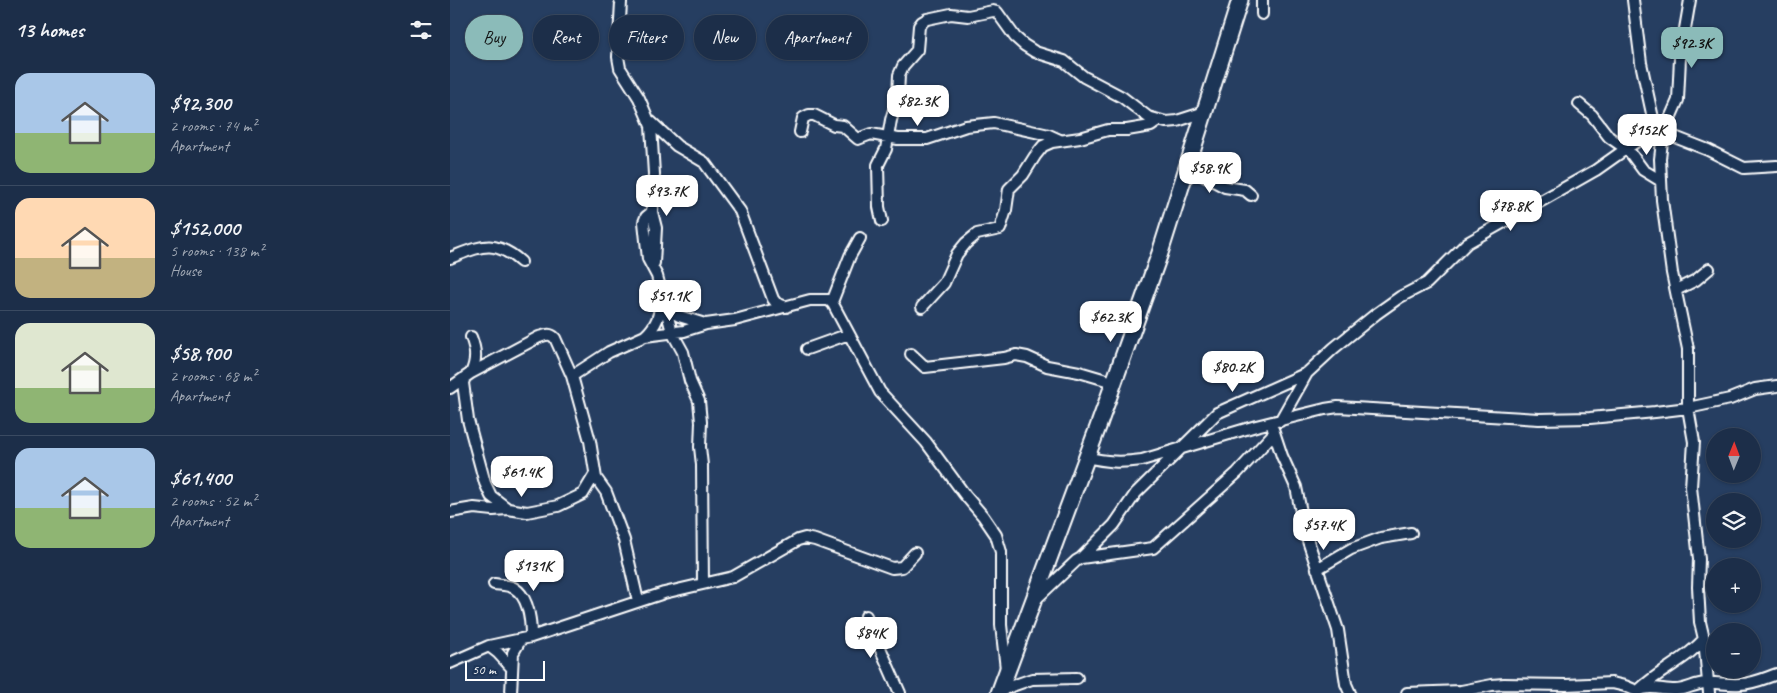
<!DOCTYPE html>
<meta charset="utf-8">
<style>
:root{--surface:#1c2e49;--page:#253650;--text:#f1f3f6;--muted:#a0a8b4;--line:#3a4a61;--accent:#8bbbb9}
body{margin:0;font-family:Caveat,sans-serif;background:var(--page);color:var(--text);height:100vh;display:flex;flex-direction:column;font-size:19px;white-space:nowrap}
*{box-sizing:border-box;margin:0}
p{font-size:16px;color:var(--muted)}
.icon{flex:none;width:28px;height:28px;fill:none;stroke:currentColor;stroke-width:2;stroke-linecap:round;stroke-linejoin:round}
.map{position:relative;flex:1;overflow:hidden}
.details{display:flex;flex-direction:column;background:var(--surface);width:450px}
.details>*{flex:none}
.hud{position:absolute;left:15px;top:15px;width:475px;height:45px;display:flex;gap:10px}
.needle{width:32px;rotate:1deg}
.buttons{position:absolute;left:1256px;top:428px;display:grid;gap:10px}
.buttons a{display:grid;place-items:center;width:55px;height:55px;border-radius:50%;background:var(--surface);box-shadow:0 1px 4px #0004,0 0 0 1px var(--line);font-size:25px}
.scale{position:absolute;left:15px;bottom:12px;width:80px;box-sizing:border-box;padding-left:5px;border:2px solid #fff;border-top:0;font-size:14px;line-height:18px;white-space:nowrap;color:#fff;-webkit-text-stroke:4px #1d3557;paint-order:stroke}
.price{position:absolute;translate:-50% -42px;padding:0 11px;border-radius:10px;background:#fff;color:#222;font-size:16px;line-height:32px;filter:drop-shadow(0 1px 2px #0008)}
.price::after{content:'';position:absolute;left:50%;top:30px;width:15px;height:11px;margin-left:-8px;background:inherit;clip-path:polygon(0 0,100% 0,50% 100%)}
.price.active{background:var(--accent);color:#111}
ul{padding:0;list-style:none}
li{display:flex;align-items:center;gap:15px;height:125px;padding:0 15px}
li+li{border-top:1px solid var(--line)}
li span{display:grid;place-items:center;flex:none;width:140px;height:100px;border-radius:15px;color:#555}
li>.icon{margin-inline-start:auto}
span .icon{width:60px;height:60px;fill:#fffc;stroke-width:1}
li b{font-size:21px}
h2{display:flex;justify-content:space-between;align-items:center;height:60px;padding:0 15px;font-size:21px}
.chip{padding:0 18px;border-radius:22px;background:var(--surface);box-shadow:0 1px 4px #0004,0 0 0 1px var(--line);font-size:18px;line-height:45px}
.chip.active{background:var(--accent);color:#111}
main{display:flex;flex:1;min-height:0}
.map>svg:first-child{display:block}
.lines{fill:none;stroke-linecap:round;stroke-linejoin:round}
.street-casing{stroke:#fff;stroke-width:14}
.secondary-casing{stroke:#fff;stroke-width:19}
.street{stroke:#1d3557;stroke-width:10}
.secondary{stroke:#1d3557;stroke-width:15}
</style>
<main>
<section class="details">
<h2>13 homes<svg class="icon" aria-label="filters" viewBox="0 0 24 24"><path d="M4 7h16M4 17h16"/><circle cx="9" cy="7" r="2"/><circle cx="15" cy="17" r="2"/></svg></h2>
<ul>
<li><span style="background:linear-gradient(#a9c7e8 60%,#8fb573 0)"><svg class="icon" aria-label="home" viewBox="0 0 24 24"><path d="M3 11l9-7 9 7M6 9v11h12V9"/></svg></span><div><b>$92,300</b><p>2 rooms · 74 m²</p><p>Apartment</p></div></li>
<li><span style="background:linear-gradient(#ffd9b3 60%,#c2b280 0)"><svg class="icon" aria-label="home" viewBox="0 0 24 24"><path d="M3 11l9-7 9 7M6 9v11h12V9"/></svg></span><div><b>$152,000</b><p>5 rooms · 138 m²</p><p>House</p></div></li>
<li><span style="background:linear-gradient(#dfe7d0 65%,#8fb573 0)"><svg class="icon" aria-label="home" viewBox="0 0 24 24"><path d="M3 11l9-7 9 7M6 9v11h12V9"/></svg></span><div><b>$58,900</b><p>2 rooms · 68 m²</p><p>Apartment</p></div></li>
<li><span style="background:linear-gradient(#a9c7e8 60%,#8fb573 0)"><svg class="icon" aria-label="home" viewBox="0 0 24 24"><path d="M3 11l9-7 9 7M6 9v11h12V9"/></svg></span><div><b>$61,400</b><p>2 rooms · 52 m²</p><p>Apartment</p></div></li>
</ul>
</section>
<div class="map">
<svg width="1327" height="693" viewBox="0 0 1327 693">
<rect width="100%" height="100%" fill="#263e61"/>
<filter id="ink" filterUnits="userSpaceOnUse"><feTurbulence type="fractalNoise" baseFrequency=".02" numOctaves="2"/><feDisplacementMap in="SourceGraphic" scale="10" xChannelSelector="R" yChannelSelector="G"/><feConvolveMatrix kernelMatrix="1 2 1 2 8 2 1 2 1" color-interpolation-filters="sRGB"/></filter>
<g filter="url(#ink)">
<g class="lines">
<g class="street-casing">
<path id="street" d="M170,0l1,2 -3,55 2,11 19,30 12,28 3,48 -2,38 4,16 -2,35
M812,0v14
M1183,0l8,63 15,69
M1129,104l13,11 17,22 20,14 14,19 18,11
M200,121l27,25 27,16 36,49 33,88 3,4 10,4
M350,132l3,-14 6,-3h5l20,10 9,1 15,13 13,-5 27,5h29l39,-13 28,-3 55,12 11,5
M1213,133l-3,26 2,41 10,73 16,76v59l6,34 -3,45 8,72 -1,28 2,35 4,17 5,54
M1217,134l4,-18 7,-16 2,-42 10,-58
M737,167l38,20 20,3 6,5
M202,212l-6,5 -2,5 4,37 9,17 15,56 11,20 7,29 9,20 2,21 -1,25 2,18 1,118
M432,221l-3,-14 -1,-42 8,-16 5,-29 7,-24 1,-21 4,-9 14,-16 2,-24 3,-4 5,-3 24,-5 17,2 25,-5 4,1 18,25 9,8 11,7 29,9 20,16 38,20 26,20 18,5 11,-1 28,-9
M0,258c31,-12 44,-20 71,4
M1226,290l20,-10 13,-11
M382,302l18,-46 10,-18
M472,307l22,-24 13,-29 9,-11 11,-9 23,-5 6,-19 3,-21 14,-14 12,-19 8,-10 9,-4 28,-4 28,-8h19l24,-4 7,-5
M215,308l14,8 26,8
M195,336c12,-11 15,-21 16,-37
M21,337c5,13 6,23 0,36
M357,349l42,-15
M461,354l14,13 79,-9 12,-3 11,2 20,9 32,6 34,10
M122,376l37,-24 36,-16 39,-5 22,-7 29,-4 75,-20h19l4,4 47,88 46,50 39,53 18,21 13,19 5,17v73l5,44
M15,377l-2,6 5,37 17,63 6,13 17,13
M0,388l21,-15 68,-36c7,-2 11,-4 16,1l17,38 18,65 6,37 10,14 18,48 14,61
M830,421l27,-48 27,-25 42,-34 24,-17 27,-14 40,-40 129,-73 51,-36 9,-2 11,2 41,16 36,18 33,-2
M823,429l9,27 14,31 9,45 33,98 8,54 4,9
M636,457c21,5 34,6 56,3l114,-34 69,-17 13,-2 201,12 51,-1 65,-6 33,-4 42,-9 25,-10 22,-3
M0,512l24,-4 19,2 15,-1 19,3 31,-6 25,-12 12,-20
M631,558l33,-33 22,-32 81,-80 90,-40
M867,569l34,-20 30,-11 30,-5
M44,584c7,1 15,1 20,4 15,9 17,34 17,49
M586,599l40,-38 5,-3 72,-10 84,-75 37,-40
M416,616l34,77
M39,646l9,7 13,14
M0,663l39,-17 42,-9 133,-44 69,-16 65,-37 7,-2 10,2 77,28 10,-1 13,-14
M1190,689c20,-19 46,-29 64,-50
M551,690l31,-11 45,-1
M1187,691c14,-6 24,-1 38,-1 11,0 19,-6 30,-7 11,-1 23,2 35,1 13,0 25,-6 37,-10
M61,693l2,-40 8,-14
M957,693l54,-2 31,-6 12,-1 62,1 46,-2 13,3 12,5 1,2"/>
</g>
<g class="secondary-casing">
<path id="secondary" d="M549,693l99,-266 62,-174 80,-253"/>
</g>
<use href="#street" class="street"/>
<use href="#secondary" class="secondary"/>
</g>
</g>
</svg>
<div class="buttons">
<a><svg class="needle" viewBox="-14 -14 28 28"><path d="M0-13l5 13h-10z" fill="#e53935"/><path d="M0 13l5-13h-10z" fill="#a0a8b4"/></svg></a>
<a><svg class="icon" aria-label="layers" viewBox="0 0 24 24"><path d="M12 4l9 5-9 5-9-5zM3 14l9 5 9-5"/></svg></a>
<a>+</a>
<a>−</a>
</div>
<div class="scale">50 m</div>
<b class="price active" style="left:1242px;top:69px">$92.3K</b>
<b class="price" style="left:468px;top:127px">$82.3K</b>
<b class="price" style="left:1197px;top:156px">$152K</b>
<b class="price" style="left:760px;top:194px">$58.9K</b>
<b class="price" style="left:217px;top:217px">$93.7K</b>
<b class="price" style="left:1061px;top:232px">$78.8K</b>
<b class="price" style="left:220px;top:322px">$51.1K</b>
<b class="price" style="left:661px;top:343px">$62.3K</b>
<b class="price" style="left:783px;top:393px">$80.2K</b>
<b class="price" style="left:72px;top:498px">$61.4K</b>
<b class="price" style="left:874px;top:551px">$57.4K</b>
<b class="price" style="left:84px;top:592px">$131K</b>
<b class="price" style="left:421px;top:659px">$84K</b>
<div class="hud">
<a class="chip active">Buy</a>
<a class="chip">Rent</a>
<a class="chip">Filters</a>
<a class="chip">New</a>
<a class="chip">Apartment</a>
</div>
</div>
</main>
